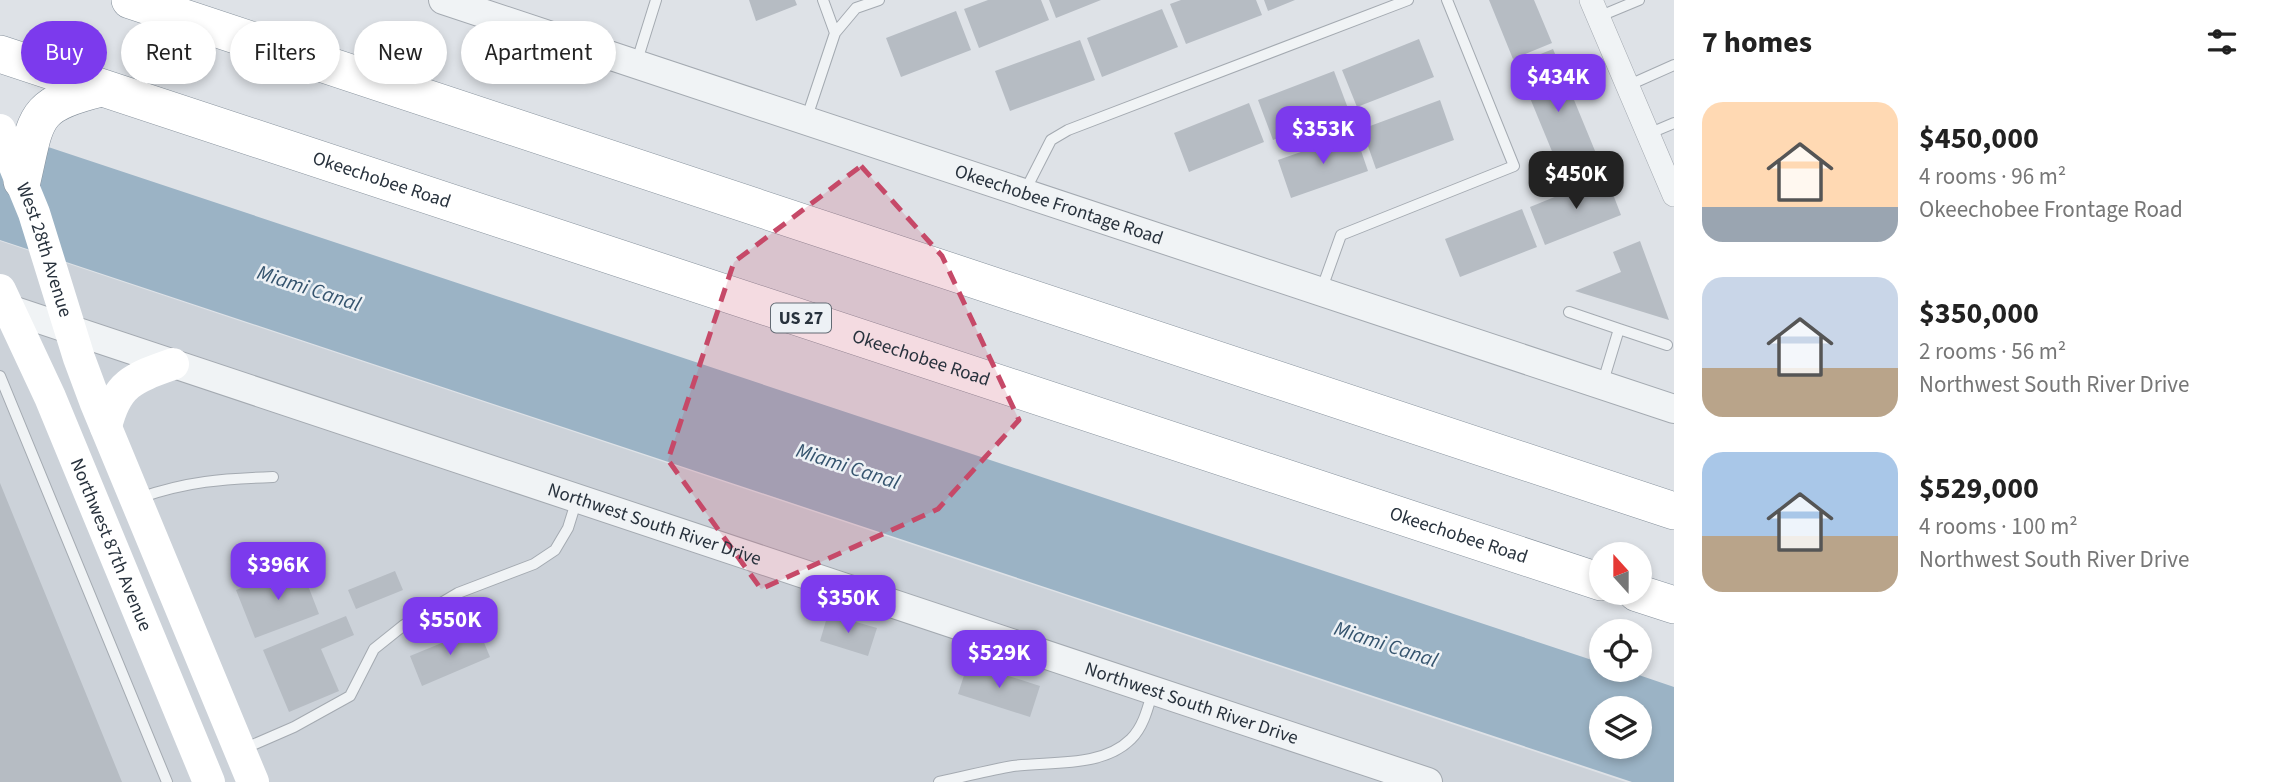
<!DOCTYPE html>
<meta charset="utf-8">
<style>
:root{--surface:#fff;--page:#f2f2f2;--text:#222;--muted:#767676;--accent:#7c3aed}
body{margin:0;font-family:"Source Sans 3",sans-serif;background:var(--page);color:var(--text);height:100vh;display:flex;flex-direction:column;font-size:26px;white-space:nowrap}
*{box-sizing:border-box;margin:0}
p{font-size:23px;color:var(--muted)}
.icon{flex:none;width:38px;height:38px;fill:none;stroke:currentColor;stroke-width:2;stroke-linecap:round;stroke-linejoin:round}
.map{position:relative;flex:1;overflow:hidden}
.panel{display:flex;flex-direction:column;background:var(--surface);width:595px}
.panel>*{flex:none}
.top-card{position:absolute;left:21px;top:21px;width:665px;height:63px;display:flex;gap:14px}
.needle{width:46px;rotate:339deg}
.buttons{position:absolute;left:1589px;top:542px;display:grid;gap:14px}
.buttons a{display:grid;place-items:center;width:63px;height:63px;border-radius:50%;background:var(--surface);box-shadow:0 4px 10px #0003;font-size:35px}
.price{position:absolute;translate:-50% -60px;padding:0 16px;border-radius:14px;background:var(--accent);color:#fff;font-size:23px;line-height:46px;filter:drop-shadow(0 2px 4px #0008)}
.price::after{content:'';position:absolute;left:50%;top:42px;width:21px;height:16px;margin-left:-10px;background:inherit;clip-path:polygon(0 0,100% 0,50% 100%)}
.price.selected{background:#222;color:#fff}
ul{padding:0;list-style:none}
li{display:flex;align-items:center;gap:21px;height:175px;padding:0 28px}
li span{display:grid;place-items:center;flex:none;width:196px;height:140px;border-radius:21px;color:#555}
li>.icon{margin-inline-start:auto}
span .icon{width:84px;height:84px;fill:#fffc;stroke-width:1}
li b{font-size:30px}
h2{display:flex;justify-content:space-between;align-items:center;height:84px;padding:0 28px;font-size:30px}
.tag{padding:0 24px;border-radius:32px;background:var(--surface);box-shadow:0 4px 10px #0003;font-size:24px;line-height:63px}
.tag.selected{background:var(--accent);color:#fff}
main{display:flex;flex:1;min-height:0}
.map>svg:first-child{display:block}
.built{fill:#ccd2d9}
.water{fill:#9bb3c5;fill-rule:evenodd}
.building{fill:#b6bcc3}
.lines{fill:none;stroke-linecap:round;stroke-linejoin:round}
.service-casing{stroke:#a4aab1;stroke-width:12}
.minor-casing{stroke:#a4aab1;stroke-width:24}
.tertiary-casing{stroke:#a4aab1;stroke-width:30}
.trunk-casing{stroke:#86919c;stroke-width:38}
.service{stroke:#f0f3f5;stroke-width:10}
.minor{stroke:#f0f3f5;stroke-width:23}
.tertiary{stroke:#f0f3f5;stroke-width:28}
.secondary{stroke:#fff;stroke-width:32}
.trunk{stroke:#fff;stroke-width:37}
.marked{fill:#c64968;fill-opacity:0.2;stroke:#c64968;stroke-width:5;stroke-dasharray:14 9;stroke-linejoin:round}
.labels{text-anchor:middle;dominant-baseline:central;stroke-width:5;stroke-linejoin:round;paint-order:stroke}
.shield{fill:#edf1f5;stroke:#636b74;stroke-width:2}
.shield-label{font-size:18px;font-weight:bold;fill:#28323d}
.street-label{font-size:19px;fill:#28323d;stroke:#edf1f5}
.water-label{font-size:21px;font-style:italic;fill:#35546e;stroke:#edf1f5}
</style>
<main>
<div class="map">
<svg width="1674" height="782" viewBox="0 0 1674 782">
<rect width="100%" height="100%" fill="#dee2e7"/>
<path class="built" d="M0,241l1626,541h-1626z"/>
<path class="water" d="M0,131l1601,532v7h23l50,17v95h-42l-1632,-542zM1601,709h39v38h-39z"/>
<path class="building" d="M749,0h46l2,5 -41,16z
M988,0h53l8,20 -70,28 -15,-39z
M1049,0h52l-45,18z
M1181,0h75l6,15 -76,29 -16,-40z
M1264,0h31l-27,11z
M1489,0h45l18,43 -39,16z
M1162,9l16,38 -76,30 -15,-39z
M956,11l15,39 -70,27 -15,-39z
M1419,39l15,38 -77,30 -15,-37z
M1080,40l15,40 -85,31 -15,-40z
M1553,49l47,114 -37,15 -47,-114z
M1334,71l15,40 -76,29 -15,-40z
M1440,100l14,40 -78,29 -14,-40z
M1249,103l15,39 -75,30 -15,-39z
M1355,133l13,38 -77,27 -13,-38z
M1606,176l15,39 -76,30 -15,-38z
M1522,209l15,38 -77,30 -15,-38z
M1640,241l29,79 -94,-29 46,-19 -8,-20z
M0,483l122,299h-122z
M300,565l19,49 -64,24 -19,-48z
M395,571l8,19 -47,19 -8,-19z
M828,614l49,14 -9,28 -48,-15z
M346,616l8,19 -33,14 18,42 -50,21 -26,-62z
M478,628l12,29 -68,29 -12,-30z
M968,663l72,23 -10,31 -72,-23z"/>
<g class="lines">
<g class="service-casing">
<path id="service" d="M1598,17l41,-17
M835,33l21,-25 23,-8
M636,64l20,-64
M1627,86l47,-21
M806,120l29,-87 -12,-33
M1648,134l26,-11
M1025,191l26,-51 17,-10 340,-130
M1321,291l20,-56 173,-69 -67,-166
M1569,312l50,17 -17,56
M1619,329l48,16
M0,376l167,406
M139,498c49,-17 83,-19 134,-21
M241,750l53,-23 56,-31 24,-47 30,-24 54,-32 76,-29 21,-14 13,-22 9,-29
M939,782c25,-5 49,-12 74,-16 37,-5 89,2 118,-27 13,-13 17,-32 22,-49"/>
</g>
<g class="minor-casing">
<path id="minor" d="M1591,0l83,195"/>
</g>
<g class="tertiary-casing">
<g id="tertiary">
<path id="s1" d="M443,0l1231,409"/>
<path id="s2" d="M0,306l1428,476"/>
</g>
</g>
<g class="trunk-casing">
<g id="trunk">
<path d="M130,0l1544,511"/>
<path id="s5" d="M0,54l1601,528"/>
<path d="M22,181c15,-65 10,-76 79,-93"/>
<path d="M1637,593l37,12"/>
</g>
</g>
<use href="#service" class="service"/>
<use href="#minor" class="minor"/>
<use href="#tertiary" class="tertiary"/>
<g class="secondary">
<path id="s3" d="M0,130l34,83 45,145 16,43 158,381"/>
<path id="s4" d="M0,290l50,107 159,385"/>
<path d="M106,427c10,-43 27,-49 67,-63"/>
</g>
<use href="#trunk" class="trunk"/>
</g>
<path class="marked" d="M861,166l81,90 77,164 -81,89 -177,80 -93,-129 66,-198z"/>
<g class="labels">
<rect class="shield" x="771" y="303.5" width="60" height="29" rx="5"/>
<g class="shield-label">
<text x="801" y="318">US 27</text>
</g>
<g class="street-label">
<text stroke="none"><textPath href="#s5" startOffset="402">Okeechobee Road</textPath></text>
<text stroke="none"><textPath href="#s1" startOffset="649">Okeechobee Frontage Road</textPath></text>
<text stroke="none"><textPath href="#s3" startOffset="128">West 28th Avenue</textPath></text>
<text stroke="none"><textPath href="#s5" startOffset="970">Okeechobee Road</textPath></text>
<text stroke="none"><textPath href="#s2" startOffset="690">Northwest South River Drive</textPath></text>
<text stroke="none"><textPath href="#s5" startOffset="1536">Okeechobee Road</textPath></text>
<text stroke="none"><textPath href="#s4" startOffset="278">Northwest 87th Avenue</textPath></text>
<text stroke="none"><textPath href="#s2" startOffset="1256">Northwest South River Drive</textPath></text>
</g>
<g class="water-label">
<text transform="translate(309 288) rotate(18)">Miami Canal</text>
<text transform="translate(848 466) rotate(18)">Miami Canal</text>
<text transform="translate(1386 644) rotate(18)">Miami Canal</text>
</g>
</g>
</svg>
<div class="buttons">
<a><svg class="needle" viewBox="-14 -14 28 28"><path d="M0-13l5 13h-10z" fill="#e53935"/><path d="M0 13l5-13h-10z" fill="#767676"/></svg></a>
<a><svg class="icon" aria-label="locate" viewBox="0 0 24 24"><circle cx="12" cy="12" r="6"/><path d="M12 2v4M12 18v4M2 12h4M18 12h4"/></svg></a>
<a><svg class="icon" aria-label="layers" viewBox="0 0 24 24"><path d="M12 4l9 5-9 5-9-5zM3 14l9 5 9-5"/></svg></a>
</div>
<b class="price" style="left:1558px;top:114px">$434K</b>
<b class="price" style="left:1323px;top:166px">$353K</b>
<b class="price selected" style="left:1576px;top:211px">$450K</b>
<b class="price" style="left:278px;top:602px">$396K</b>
<b class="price" style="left:848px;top:635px">$350K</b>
<b class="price" style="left:450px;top:657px">$550K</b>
<b class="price" style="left:999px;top:690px">$529K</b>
<div class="top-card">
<a class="tag selected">Buy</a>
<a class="tag">Rent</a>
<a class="tag">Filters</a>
<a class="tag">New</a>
<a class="tag">Apartment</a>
</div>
</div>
<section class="panel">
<h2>7 homes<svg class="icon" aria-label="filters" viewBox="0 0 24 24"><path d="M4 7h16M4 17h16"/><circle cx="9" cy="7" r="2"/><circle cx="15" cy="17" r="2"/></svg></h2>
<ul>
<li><span style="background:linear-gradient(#ffd9b3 75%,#9aa5b1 0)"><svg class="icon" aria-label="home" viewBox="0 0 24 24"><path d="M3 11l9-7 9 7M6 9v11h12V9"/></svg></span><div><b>$450,000</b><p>4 rooms · 96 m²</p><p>Okeechobee Frontage Road</p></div></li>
<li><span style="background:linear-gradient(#c9d6e8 65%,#b9a48a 0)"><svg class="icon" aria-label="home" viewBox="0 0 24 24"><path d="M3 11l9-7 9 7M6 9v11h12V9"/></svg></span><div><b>$350,000</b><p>2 rooms · 56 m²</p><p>Northwest South River Drive</p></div></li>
<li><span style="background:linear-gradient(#a9c7e8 60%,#b9a48a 0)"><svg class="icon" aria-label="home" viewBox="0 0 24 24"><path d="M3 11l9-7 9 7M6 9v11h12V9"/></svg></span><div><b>$529,000</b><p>4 rooms · 100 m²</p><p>Northwest South River Drive</p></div></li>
</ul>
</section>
</main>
